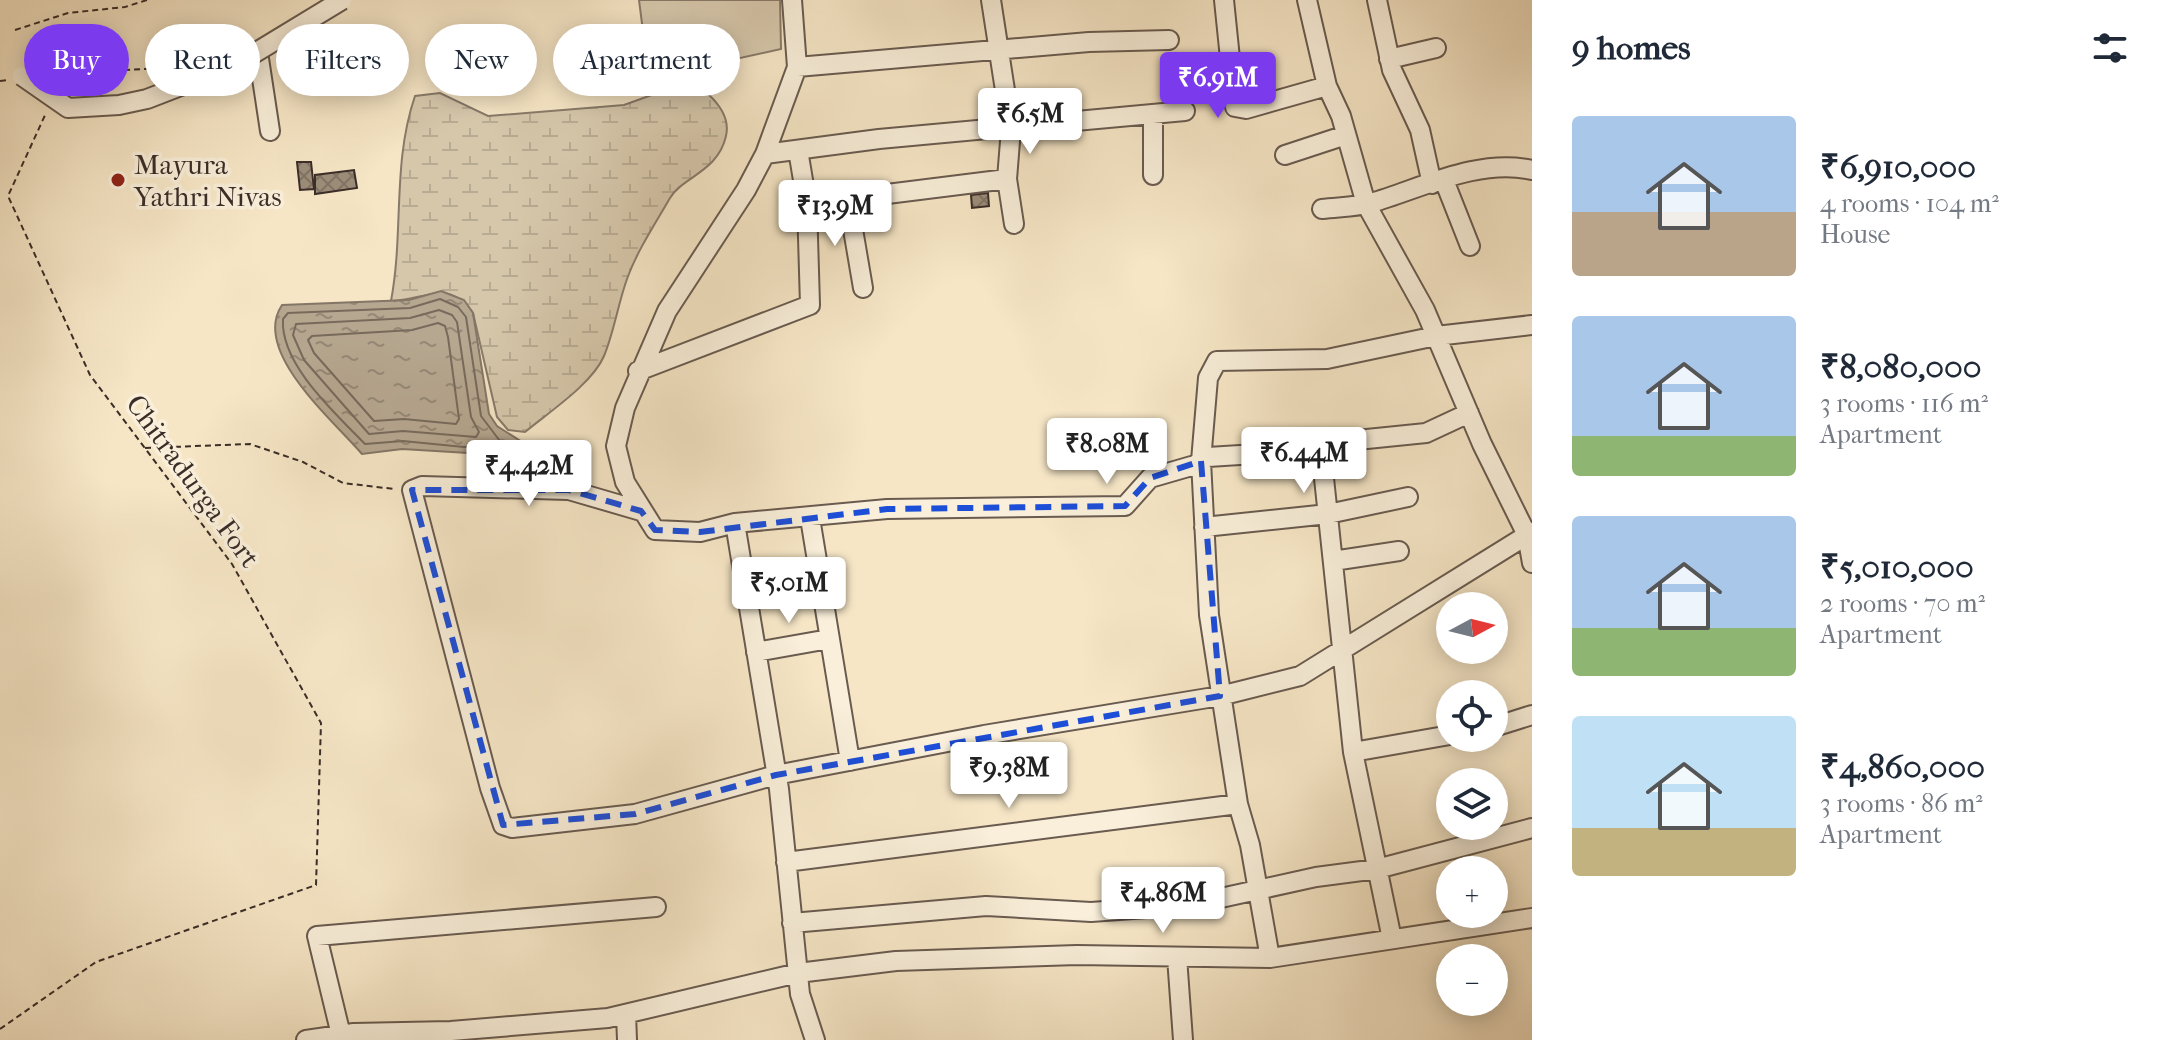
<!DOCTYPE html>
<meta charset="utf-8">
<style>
:root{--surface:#fff;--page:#f6f6f7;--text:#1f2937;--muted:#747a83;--accent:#7c3aed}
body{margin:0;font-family:"IM FELL French Canon",serif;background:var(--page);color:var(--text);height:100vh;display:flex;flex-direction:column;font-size:30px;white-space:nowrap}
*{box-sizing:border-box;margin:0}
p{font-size:26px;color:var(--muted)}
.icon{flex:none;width:44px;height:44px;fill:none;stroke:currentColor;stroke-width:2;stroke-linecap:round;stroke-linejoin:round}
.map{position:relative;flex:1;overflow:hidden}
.panel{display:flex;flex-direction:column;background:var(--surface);width:640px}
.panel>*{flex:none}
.hud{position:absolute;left:24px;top:24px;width:760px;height:72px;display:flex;gap:16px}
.needle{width:52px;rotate:83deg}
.tools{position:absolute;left:1436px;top:592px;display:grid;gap:16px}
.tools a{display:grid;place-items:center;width:72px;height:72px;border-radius:50%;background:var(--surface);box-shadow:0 4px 20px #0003;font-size:40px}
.price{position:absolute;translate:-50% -68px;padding:0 18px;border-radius:8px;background:#fff;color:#222;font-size:26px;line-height:52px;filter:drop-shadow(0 2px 4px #0008)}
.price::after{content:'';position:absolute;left:50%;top:48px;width:24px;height:18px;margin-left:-12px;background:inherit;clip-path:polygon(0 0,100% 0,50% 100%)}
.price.selected{background:var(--accent);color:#fff}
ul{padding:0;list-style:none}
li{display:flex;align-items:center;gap:24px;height:200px;padding:0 40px}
li span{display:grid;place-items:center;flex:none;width:224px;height:160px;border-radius:8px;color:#555}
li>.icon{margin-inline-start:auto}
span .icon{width:96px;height:96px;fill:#fffc;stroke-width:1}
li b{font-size:34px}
h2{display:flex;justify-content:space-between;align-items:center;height:96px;padding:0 40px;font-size:34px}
.pill{padding:0 28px;border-radius:36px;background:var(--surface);box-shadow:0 4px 20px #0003;font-size:28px;line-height:72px}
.pill.selected{background:var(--accent);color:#fff}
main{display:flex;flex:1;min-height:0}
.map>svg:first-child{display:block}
.wetland{fill:url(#wetland-marsh);stroke:#887a6a;stroke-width:2}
.park{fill:#d6c7ab;stroke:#887a6a;stroke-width:2}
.water{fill:url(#water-ripples);stroke:#847666;stroke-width:2}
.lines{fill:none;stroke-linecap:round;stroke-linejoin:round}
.shore{stroke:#786a5c;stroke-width:2}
.building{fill:url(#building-cross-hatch);stroke:#3a2d28;stroke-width:2}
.minor-casing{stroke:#695b50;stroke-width:22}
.path{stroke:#3a2d28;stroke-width:2;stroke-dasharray:6 4;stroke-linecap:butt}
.minor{stroke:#f9efda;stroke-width:18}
.minor-bridge-casing{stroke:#695b50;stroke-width:22;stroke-linecap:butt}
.minor-bridge{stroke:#f9efda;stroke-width:18}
.marked{fill:none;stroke:#1d4ed8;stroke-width:6;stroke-dasharray:16 10;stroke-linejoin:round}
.poi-dot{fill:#8f2418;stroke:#f9efda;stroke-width:3}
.labels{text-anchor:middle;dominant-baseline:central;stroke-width:7;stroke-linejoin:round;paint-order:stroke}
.poi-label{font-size:28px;fill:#3a2d28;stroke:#f9efda;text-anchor:start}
.street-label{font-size:28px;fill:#3a2d28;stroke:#f9efda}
</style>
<main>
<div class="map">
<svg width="1532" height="1040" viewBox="0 0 1532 1040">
<defs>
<pattern id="wetland-marsh" width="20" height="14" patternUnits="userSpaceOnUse" patternTransform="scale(2)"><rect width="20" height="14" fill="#d6c7ab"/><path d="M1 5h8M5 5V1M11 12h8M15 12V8" fill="none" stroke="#b8ab93"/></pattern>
<pattern id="water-ripples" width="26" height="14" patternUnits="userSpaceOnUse" patternTransform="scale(2)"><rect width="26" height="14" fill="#b6a790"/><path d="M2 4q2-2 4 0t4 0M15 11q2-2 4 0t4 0" fill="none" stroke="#958876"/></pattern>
<pattern id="building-cross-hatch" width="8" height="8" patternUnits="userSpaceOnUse" patternTransform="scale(2)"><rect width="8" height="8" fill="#9c8d7a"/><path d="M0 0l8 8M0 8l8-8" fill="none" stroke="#807464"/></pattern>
</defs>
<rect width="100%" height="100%" fill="#f6e6c6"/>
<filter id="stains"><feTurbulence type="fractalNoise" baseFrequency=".0025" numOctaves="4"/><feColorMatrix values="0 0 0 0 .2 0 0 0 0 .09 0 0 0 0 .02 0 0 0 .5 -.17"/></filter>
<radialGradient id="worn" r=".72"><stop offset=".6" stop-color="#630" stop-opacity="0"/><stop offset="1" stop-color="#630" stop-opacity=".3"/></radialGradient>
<path class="wetland" d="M660,92l48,2c12,11 22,25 18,42 -8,36 -44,41 -56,62 -15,26 -33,53 -43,81 -9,25 -13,53 -23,77 -12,28 -55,56 -79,76l-17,-2 -11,-13 -24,-104c-25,-35 -48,-13 -82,-12 13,-69 1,-138 24,-205l25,-3 48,23 136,-11z"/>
<path class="park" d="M639,0h141l1,49 -132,29z"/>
<path class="water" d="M441,291l23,9 9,13 16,101 8,12 25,16 -2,14 -118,-7 -40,5c-29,-34 -111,-103 -80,-149l127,-5z"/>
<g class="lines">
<path class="shore" d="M440,299l18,8 8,10 15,99 22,29 -39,2 -61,-6 -38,3c-30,-31 -85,-80 -82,-125l5,-6 122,-5z
M439,310l13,5 5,7 14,95 8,15 -3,5 -73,-6 -34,3 -65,-74 -11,-25 3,-11 114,-6z
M438,323l7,3 3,11 11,82 -3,5 -52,-5 -30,2 -60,-68 -6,-13 4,-4 100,-6z"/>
</g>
<path class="building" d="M297,162h14l3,27 -14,1z
M354,170l3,18 -42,6v-19z
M988,193l1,13 -17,2 -1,-13z"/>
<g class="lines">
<g class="minor-casing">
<path id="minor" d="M792,0l5,67 -32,87 -19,36 -79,121 -42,97 -9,38 9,36 30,48 45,2 35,-9 152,-14 238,-3 25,-28 45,-13 13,-8 113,-7 36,-10 69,-7 43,-20
M991,0l20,129 -4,50 7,45
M1224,0l11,107 11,2 81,-23
M1307,0l20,86 14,30 25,88 59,106 57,134 45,91 5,28
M1377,0l15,70 28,60 12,54
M258,52l12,79
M1389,59l47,-11
M797,67l292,-25 80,-2
M1153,114v61
M765,154l114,-15 306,-28
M1285,155l61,-20
M1444,180l26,66
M848,200l15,88
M807,204l200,-25
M1322,209c16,-2 34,-2 49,-6 51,-15 107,-45 161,-33
M638,371l172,-66 -3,-101 -9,-54
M1321,450l32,302 39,187
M641,511l-72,-21 -147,-4 -10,4 78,298 13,37 9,3 123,-14 141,-39 208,-40 236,-39 80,-20 232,-144
M810,518l40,243
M735,523l44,266 21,205 15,46
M1204,527l124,-13 80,-17
M1333,561l66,-10
M756,652l73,-13
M1494,727l38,-12
M1353,752l97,-17
M786,862l452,-58
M792,923l194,-17 105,6 98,-7 127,-28 61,-8 155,-41
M1177,957l6,83
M1270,958l-20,-113 -12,-41 -29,-189 -8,-154 7,-83 9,-17 110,-2 109,-23 96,-11
M626,1014l1,26
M341,1035l-24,-99 339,-29
M306,1040l48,-7 97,-2 157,-13 190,-45 98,-12 181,-6 193,3 262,-40"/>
</g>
<path class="path" d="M15,30l53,-17 57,-6 22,-7
M0,81l9,-1
M60,82l4,-9 120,-6
M145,448l105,-4 53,18 40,21 51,6
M0,1029l96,-67 220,-77 5,-162 -89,-159 -142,-189 -82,-179 38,-83"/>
<use href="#minor" class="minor"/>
<g class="minor-bridge-casing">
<path id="minor-bridge" d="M22,76l46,32 51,-3 28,-6 88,-34 107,-65"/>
</g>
<use href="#minor-bridge" class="minor-bridge"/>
</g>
<path class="marked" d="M1201,461l19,235 -444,79 -141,39 -132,11 -91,-335h157l72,21 14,19 45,2 187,-23 238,-3 25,-28z"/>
<circle class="poi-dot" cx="118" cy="180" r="8"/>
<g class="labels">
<g class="poi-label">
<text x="134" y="164">Mayura<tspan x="134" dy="32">Yathri Nivas</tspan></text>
</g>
<g class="street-label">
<text transform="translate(193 481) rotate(54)">Chitradurga Fort</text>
</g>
</g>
<rect width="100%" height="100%" filter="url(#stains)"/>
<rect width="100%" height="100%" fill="url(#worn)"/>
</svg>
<div class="tools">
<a><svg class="needle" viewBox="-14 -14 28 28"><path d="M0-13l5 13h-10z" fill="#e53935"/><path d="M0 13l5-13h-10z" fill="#747a83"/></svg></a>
<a><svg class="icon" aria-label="locate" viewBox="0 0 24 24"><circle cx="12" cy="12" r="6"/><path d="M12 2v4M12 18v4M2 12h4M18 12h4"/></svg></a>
<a><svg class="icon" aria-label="layers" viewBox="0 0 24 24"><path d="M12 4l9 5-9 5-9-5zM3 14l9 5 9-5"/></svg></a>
<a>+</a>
<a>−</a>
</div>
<b class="price selected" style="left:1218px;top:120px">₹6.91M</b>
<b class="price" style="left:1030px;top:156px">₹6.5M</b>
<b class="price" style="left:835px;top:248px">₹13.9M</b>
<b class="price" style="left:1107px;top:486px">₹8.08M</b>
<b class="price" style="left:1304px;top:495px">₹6.44M</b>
<b class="price" style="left:529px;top:508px">₹4.42M</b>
<b class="price" style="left:789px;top:625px">₹5.01M</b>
<b class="price" style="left:1009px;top:810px">₹9.38M</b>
<b class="price" style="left:1163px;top:935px">₹4.86M</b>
<div class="hud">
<a class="pill selected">Buy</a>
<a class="pill">Rent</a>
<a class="pill">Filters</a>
<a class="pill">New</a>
<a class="pill">Apartment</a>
</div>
</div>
<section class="panel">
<h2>9 homes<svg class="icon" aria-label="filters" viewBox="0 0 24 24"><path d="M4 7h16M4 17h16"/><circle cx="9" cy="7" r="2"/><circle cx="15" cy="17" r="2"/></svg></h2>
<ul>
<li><span style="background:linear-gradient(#a9c7e8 60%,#b9a48a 0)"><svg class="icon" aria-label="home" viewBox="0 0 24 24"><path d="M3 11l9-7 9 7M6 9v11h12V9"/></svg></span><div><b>₹6,910,000</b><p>4 rooms · 104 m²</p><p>House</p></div></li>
<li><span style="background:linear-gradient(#a9c7e8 75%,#8fb573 0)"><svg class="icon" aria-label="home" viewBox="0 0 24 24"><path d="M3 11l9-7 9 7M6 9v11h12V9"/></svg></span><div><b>₹8,080,000</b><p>3 rooms · 116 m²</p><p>Apartment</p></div></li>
<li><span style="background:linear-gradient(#a9c7e8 70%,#8fb573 0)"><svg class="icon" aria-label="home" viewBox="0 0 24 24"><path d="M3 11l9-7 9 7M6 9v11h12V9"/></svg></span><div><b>₹5,010,000</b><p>2 rooms · 70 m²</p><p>Apartment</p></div></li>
<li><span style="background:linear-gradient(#bfe0f5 70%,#c2b280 0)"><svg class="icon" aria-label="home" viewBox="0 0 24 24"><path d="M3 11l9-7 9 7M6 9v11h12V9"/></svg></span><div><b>₹4,860,000</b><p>3 rooms · 86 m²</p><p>Apartment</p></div></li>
</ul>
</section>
</main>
